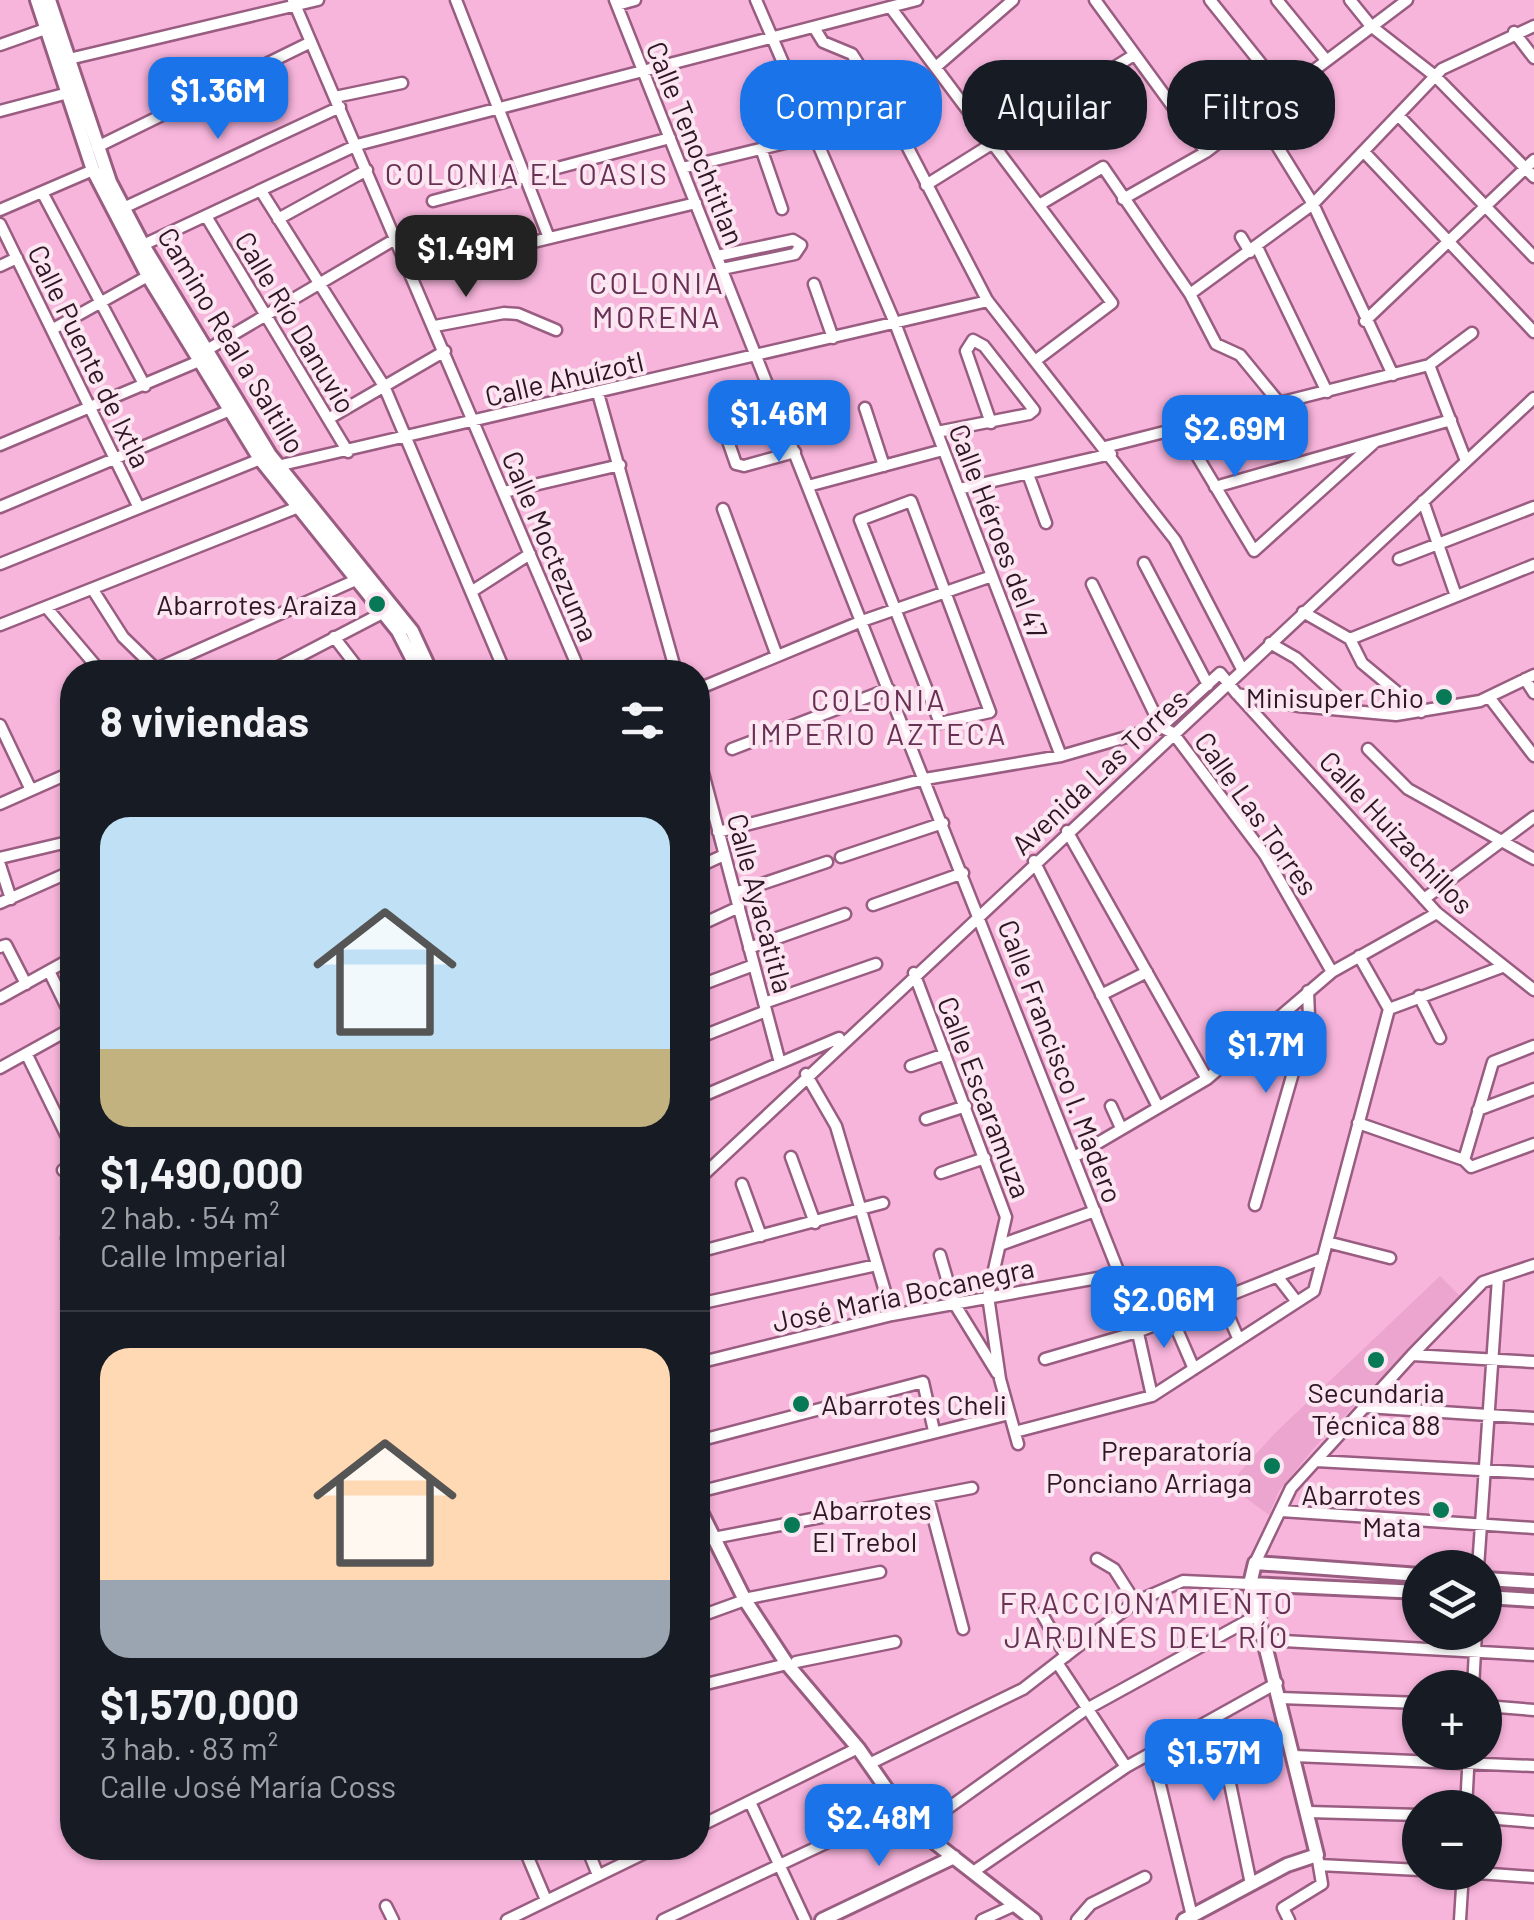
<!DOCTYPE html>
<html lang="es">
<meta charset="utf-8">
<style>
:root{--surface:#171b24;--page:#20242c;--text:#f1f3f6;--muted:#9ea1a6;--line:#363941;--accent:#1a73e8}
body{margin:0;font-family:Barlow,sans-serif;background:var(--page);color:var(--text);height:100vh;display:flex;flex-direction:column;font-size:38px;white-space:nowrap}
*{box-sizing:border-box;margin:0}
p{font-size:32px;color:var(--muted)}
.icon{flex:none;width:55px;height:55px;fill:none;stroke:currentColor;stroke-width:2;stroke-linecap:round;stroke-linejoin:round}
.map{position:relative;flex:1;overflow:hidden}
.side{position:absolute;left:60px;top:660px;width:650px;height:1200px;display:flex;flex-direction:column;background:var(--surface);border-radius:40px;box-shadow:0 2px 8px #0004}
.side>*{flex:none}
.guide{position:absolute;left:740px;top:60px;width:642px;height:90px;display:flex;gap:20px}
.controls{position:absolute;left:1402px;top:1550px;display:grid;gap:20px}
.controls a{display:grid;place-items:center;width:100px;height:100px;border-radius:50%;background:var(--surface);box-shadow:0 2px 8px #0004;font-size:50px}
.price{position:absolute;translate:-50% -85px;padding:0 22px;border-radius:20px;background:var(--accent);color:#fff;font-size:32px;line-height:65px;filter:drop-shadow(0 2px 5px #0008)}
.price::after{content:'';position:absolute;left:50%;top:60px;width:30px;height:22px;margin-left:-15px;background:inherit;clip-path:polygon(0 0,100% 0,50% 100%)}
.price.active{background:#222;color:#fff}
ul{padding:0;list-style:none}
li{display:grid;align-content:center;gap:20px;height:530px;padding:0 40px}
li+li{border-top:2px solid var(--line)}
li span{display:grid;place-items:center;height:310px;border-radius:30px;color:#555}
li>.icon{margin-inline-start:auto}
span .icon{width:180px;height:180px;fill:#fffc;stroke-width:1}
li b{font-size:42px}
h2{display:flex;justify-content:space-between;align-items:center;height:120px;padding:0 40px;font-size:42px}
.chip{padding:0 35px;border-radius:40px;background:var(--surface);box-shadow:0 2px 8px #0004;font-size:35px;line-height:90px}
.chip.active{background:var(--accent);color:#fff}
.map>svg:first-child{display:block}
.built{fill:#eca5cf}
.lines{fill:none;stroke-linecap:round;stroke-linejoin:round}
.minor-casing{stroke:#995d81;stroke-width:15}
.tertiary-casing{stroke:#995d81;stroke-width:18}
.minor{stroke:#fff;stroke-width:10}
.tertiary{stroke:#fff;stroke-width:12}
.poi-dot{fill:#077955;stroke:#fbe6f2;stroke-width:4}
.labels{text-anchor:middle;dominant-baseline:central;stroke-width:8;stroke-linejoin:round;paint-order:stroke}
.street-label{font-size:28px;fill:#2e1625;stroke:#fbe6f2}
.poi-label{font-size:28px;fill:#2e1625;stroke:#fbe6f2;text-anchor:end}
.neighbourhood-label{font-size:30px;letter-spacing:2.5px;fill:#683154;stroke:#fbe6f2}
</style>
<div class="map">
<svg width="1534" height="1920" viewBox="0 0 1534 1920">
<rect width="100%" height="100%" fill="#f8b5dc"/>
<path class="built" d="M1440,1276l20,20 -145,151 -36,44 -10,24 -41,-30 47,-52z"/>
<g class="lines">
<g class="minor-casing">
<path id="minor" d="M293,0l287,672
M456,0l93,238
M615,0l517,1306 20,90
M756,0l139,323 166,433
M1095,0l111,152
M1210,0l73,91
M1277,0l49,60
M1350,0l21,26 64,50 99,101
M617,5l18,-5
M891,8l221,295 -77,58
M815,29l8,13 29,12 40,63 95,183 188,240 67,129
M1514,32l20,26
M0,45l51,-18
M69,59l249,-59
M937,66l76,-66
M335,97l67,-14
M0,111l68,-18
M1258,115l55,89 80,171
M1398,115l136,142
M97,147l214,-105
M762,151l20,58
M1365,153l169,179
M682,168l210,-51
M926,185l208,-130
M261,191l123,195 121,286
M42,192l103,194
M1123,199l83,-47 201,-152
M433,201l237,-63
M1039,205l64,-38 87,127 26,50 24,11 41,50
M0,210l93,-40
M119,210l221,-103
M206,216l142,236
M278,219l89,-49
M0,224l139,284
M1241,237l9,15
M143,245l214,-100 560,-145
M1257,247l70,145
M717,256l76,-16 8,5 -6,9 -73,15
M0,266l17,-8
M412,271l284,-68
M814,284l19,54
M1190,294l123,-90 129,-135 92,-43
M1365,321l169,-161
M435,326l69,-13 14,1 38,16
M53,329l95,-53
M1429,365l37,96
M598,393l78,279
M865,408l19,58
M720,418l16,46 8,2 51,-14
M328,419l117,-68
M1181,429l73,122 121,-109
M937,432l92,-18 5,-4 -50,-64 -11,-6 -7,11 25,72
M0,445l197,-83 8,-11 192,-113
M1105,447l324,-82 43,-32
M273,467l715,-166
M1028,474l18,49
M808,486l135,-36
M1215,487l236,-67
M959,489l152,-35
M504,492l116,-27
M911,501l79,211 -50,11 -80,-203z
M1423,501l33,95
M0,507l228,-96
M723,509l54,147
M1399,559l135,-52
M1144,563l64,122
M0,564l263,-106
M1092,584l69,143 12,6 92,122 67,117
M93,590l30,47 36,35
M474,590l56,-36
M46,607l55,65
M1303,612l47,27 12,24 59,49
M0,625l301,-119
M334,637l27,35
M1350,639l184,-74
M1270,643l26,15 58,53
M149,672l207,-92
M269,672l119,-62
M1525,679l9,14
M698,689l164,-68 130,-45
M1238,695l199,218 97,77
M1489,697l45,59
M0,725l31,65
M732,749l157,-60
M1368,749l40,40 126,70
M698,754l82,309
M0,804l72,-32
M1067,831l140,248
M718,832l207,-53 136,-23 100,-29 59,-54 17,21 61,12 98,9 84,-14 54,-26
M841,857l102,-34
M0,858l72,-17
M1034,861l123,244
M0,865l11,34
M698,867l26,-12
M735,893l92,-31
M1424,899l110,-82
M0,903l72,-32
M873,905l90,-32
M698,926l41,-19
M0,947l6,-2 20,39
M749,948l96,-34
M49,971l23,47
M914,973l92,244 -18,79 12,83 18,65
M698,986l56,-21
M1101,995l46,-23
M1419,996l21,42
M0,998l72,-40
M764,1003l112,-39
M1389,1009l113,-42
M698,1038l68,-27
M1534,1046l-41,16 -29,98 7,7 63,-23
M27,1055l45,92
M911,1066l34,-12
M0,1068l72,-40
M806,1074l30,52 56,189
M698,1098l141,-60
M1111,1106l10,22
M1478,1110l56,-21
M926,1119l40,-13
M1358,1123l106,37
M791,1157l24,66
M1074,1157l133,-78 125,-107 105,-59
M63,1170l9,-5
M941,1173l44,-15
M698,1180l836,-782
M742,1184l19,52
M1255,1205l54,-188 -1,-26
M67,1238l5,-3
M1327,1242l63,16
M1000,1245l95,-34
M698,1252l185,-49
M940,1255l14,48 43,70
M1277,1276l20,26
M1221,1299l18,41
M698,1304l179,-39
M1172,1318l22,51
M1412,1355l122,7
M1045,1359l92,-27 186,-74
M698,1363l194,-48 228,-41
M1366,1407l168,11
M1015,1432l137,-36 162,-105 75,-282 -30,-53
M698,1441l225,-59 11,49
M1316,1461l218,12
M698,1492l311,-78
M928,1497l35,132
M1281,1511l253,17
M698,1541l274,-53
M1097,1559l17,10 21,33
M1255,1563l36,-75 121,-133 71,-73 51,-17
M1478,1568l20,-290
M749,1598l131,-26
M1042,1614l24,42
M698,1617l47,-17
M1264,1640l270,15
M796,1662l99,-20
M1058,1664l68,103
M698,1686l89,-22
M1473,1688l3,-56
M1280,1698l140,5
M1485,1706l49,4
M1216,1717l35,167
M1152,1752l40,164
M1294,1756l240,10
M869,1764l154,-75 112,-87 48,-21 67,3
M750,1802l55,118
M1466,1808l3,-56
M1308,1812l112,3
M1485,1818l49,4
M698,1827l160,-79
M919,1829l166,-119 173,-95
M524,1848l22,52
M587,1848l11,27
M1319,1865l101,5
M973,1872l153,-105 151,-84
M1463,1872l71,5
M386,1906l7,14
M507,1920l148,-72
M663,1920l237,-112
M982,1920l33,-15
M1077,1920l14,-16 54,-27
M1289,1920l-6,-12 39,-24 -4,-24
M1460,1920l3,-48"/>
</g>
<g class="tertiary-casing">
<path id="tertiary" d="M37,0l56,170 55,106 112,183 138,172 21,41
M49,0l61,182 33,63 127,210 142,176 19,41
M698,1506l47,94 42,64 71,84 53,76 123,96
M1485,1579l49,3
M1250,1584l170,8
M1485,1597l49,3
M822,1920l132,-63
M1184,1920l103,-55 30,-10 -67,-271 5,-21 165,12"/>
</g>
<use href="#minor" class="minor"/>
<use href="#tertiary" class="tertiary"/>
</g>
<g class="poi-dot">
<circle cx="377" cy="604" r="10"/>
<circle cx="1444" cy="697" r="10"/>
<circle cx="1376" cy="1360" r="10"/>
<circle cx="801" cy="1404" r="10"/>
<circle cx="1272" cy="1466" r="10"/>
<circle cx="1441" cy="1510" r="10"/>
<circle cx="792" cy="1525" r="10"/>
</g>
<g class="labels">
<g class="street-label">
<text transform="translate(696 143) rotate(68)">Calle Tenochtitlan</text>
<text transform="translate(296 322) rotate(59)">Calle Río Danuvio</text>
<text transform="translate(232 340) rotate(59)">Camino Real a Saltillo</text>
<text transform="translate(90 356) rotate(64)">Calle Puente de Ixtla</text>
<text transform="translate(564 378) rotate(-13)">Calle Ahuízotl</text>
<text transform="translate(999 531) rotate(69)">Calle Héroes del 47</text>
<text transform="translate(551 546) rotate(67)">Calle Moctezuma</text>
<text transform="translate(1099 771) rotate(-43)">Avenida Las Torres</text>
<text transform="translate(1257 813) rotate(55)">Calle Las Torres</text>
<text transform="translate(1397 832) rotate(47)">Calle Huizachillos</text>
<text transform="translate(761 903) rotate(75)">Calle Ayacatitla</text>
<text transform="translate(1061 1061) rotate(69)">Calle Francisco I. Madero</text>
<text transform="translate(985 1097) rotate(69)">Calle Escaramuza</text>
<text transform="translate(903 1294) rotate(-12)">José María Bocanegra</text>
</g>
<g class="poi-label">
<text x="357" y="604">Abarrotes Araiza</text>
<text x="1424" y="697">Minisuper Chio</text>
<text x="1376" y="1392" text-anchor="middle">Secundaria<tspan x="1376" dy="32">Técnica 88</tspan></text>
<text x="821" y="1404" text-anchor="start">Abarrotes Cheli</text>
<text x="1252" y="1450">Preparatoría<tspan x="1252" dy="32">Ponciano Arriaga</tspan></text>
<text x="1421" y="1494">Abarrotes<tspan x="1421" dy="32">Mata</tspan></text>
<text x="812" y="1509" text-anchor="start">Abarrotes<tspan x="812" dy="32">El Trebol</tspan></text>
</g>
<g class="neighbourhood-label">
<text x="527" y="173">COLONIA EL OASIS</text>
<text x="657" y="282">COLONIA<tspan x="657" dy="34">MORENA</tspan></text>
<text x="879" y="699">COLONIA<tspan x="879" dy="34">IMPERIO AZTECA</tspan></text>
<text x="1147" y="1602">FRACCIONAMIENTO<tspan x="1147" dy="34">JARDINES DEL RÍO</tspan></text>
</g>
</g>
</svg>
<div class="controls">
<a><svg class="icon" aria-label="layers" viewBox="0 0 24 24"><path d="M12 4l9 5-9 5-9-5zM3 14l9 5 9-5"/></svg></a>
<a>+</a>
<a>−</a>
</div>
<b class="price" style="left:218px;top:142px">$1.36M</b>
<b class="price active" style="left:466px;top:300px">$1.49M</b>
<b class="price" style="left:779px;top:465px">$1.46M</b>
<b class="price" style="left:1235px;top:480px">$2.69M</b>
<b class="price" style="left:1266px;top:1096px">$1.7M</b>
<b class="price" style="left:1164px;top:1351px">$2.06M</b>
<b class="price" style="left:1214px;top:1804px">$1.57M</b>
<b class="price" style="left:879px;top:1869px">$2.48M</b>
<div class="guide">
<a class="chip active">Comprar</a>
<a class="chip">Alquilar</a>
<a class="chip">Filtros</a>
</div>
<section class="side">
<h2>8 viviendas<svg class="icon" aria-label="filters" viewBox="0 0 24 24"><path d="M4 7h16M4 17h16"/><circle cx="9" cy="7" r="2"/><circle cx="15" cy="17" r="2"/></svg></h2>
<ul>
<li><span style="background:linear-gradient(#bfe0f5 75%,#c2b280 0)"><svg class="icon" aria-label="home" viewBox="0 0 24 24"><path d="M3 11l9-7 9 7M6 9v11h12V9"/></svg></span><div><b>$1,490,000</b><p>2 hab. · 54 m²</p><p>Calle Imperial</p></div></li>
<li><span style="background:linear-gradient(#ffd9b3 75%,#9aa5b1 0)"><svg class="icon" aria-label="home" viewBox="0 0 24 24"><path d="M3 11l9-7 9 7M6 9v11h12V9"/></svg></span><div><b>$1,570,000</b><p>3 hab. · 83 m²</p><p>Calle José María Coss</p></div></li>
</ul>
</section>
</div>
